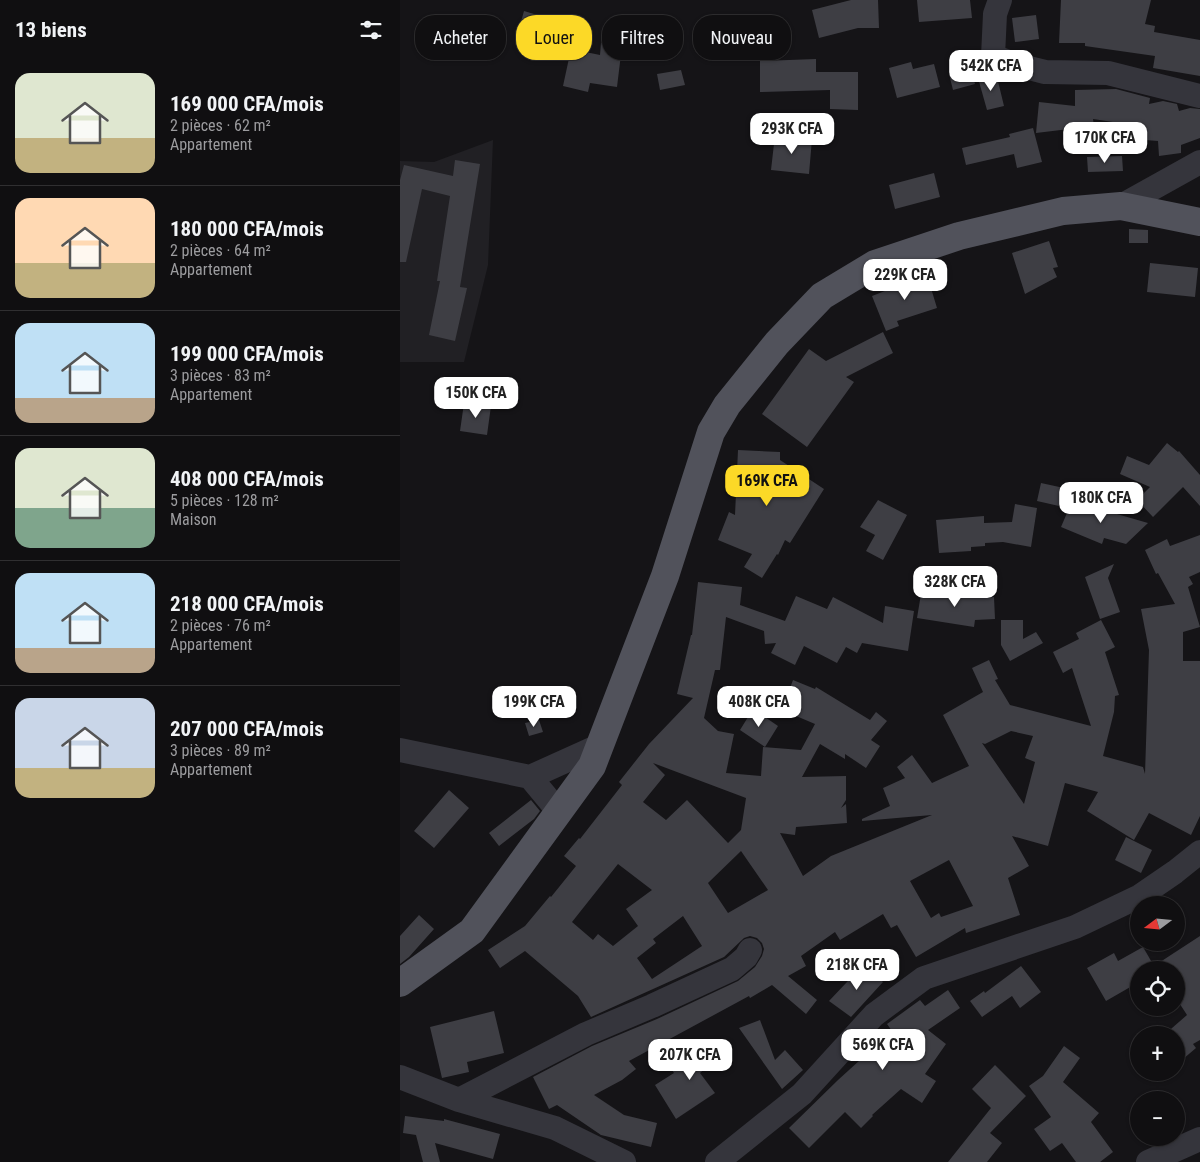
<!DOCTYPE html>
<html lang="fr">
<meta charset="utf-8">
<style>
:root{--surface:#100f11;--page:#1e1d1f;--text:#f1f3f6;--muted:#9c9c9f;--line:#302f31;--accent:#fcd927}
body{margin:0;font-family:"Roboto Condensed",sans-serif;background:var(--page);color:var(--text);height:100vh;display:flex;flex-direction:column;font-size:19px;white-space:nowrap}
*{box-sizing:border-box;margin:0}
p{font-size:16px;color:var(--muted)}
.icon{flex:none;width:28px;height:28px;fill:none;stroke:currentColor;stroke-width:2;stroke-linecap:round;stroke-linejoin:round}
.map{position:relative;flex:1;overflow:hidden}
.drawer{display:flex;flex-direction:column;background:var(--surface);width:400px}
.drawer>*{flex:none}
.hud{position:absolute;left:15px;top:15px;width:475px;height:45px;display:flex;gap:10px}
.needle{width:32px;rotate:254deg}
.buttons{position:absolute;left:730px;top:896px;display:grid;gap:10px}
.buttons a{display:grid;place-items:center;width:55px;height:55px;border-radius:50%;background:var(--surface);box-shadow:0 1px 4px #0004,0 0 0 1px var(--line);font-size:25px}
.price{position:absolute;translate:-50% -42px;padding:0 11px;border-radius:10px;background:#fff;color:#222;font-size:16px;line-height:32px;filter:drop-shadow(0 1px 2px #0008)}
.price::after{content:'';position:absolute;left:50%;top:30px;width:15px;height:11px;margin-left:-8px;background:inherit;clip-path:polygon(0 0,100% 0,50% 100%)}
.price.on{background:var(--accent);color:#111}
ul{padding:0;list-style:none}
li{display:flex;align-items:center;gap:15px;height:125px;padding:0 15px}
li+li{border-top:1px solid var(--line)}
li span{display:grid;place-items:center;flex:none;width:140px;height:100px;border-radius:15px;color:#555}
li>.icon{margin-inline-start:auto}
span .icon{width:60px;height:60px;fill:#fffc;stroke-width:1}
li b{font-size:21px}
h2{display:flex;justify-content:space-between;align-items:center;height:60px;padding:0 15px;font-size:21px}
.pill{padding:0 18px;border-radius:20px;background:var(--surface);box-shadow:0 1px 4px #0004,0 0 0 1px var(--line);font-size:18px;line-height:45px}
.pill.on{background:var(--accent);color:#111}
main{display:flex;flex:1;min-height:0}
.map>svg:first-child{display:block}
.built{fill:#212024}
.building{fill:#3e3e44;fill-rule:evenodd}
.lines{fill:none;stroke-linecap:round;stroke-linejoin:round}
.minor{stroke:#35353c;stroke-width:24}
.major{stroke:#51525b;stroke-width:28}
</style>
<main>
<section class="drawer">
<h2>13 biens<svg class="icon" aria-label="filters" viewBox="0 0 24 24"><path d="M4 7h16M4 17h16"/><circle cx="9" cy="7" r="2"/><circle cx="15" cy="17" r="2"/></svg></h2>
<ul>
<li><span style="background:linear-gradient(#dfe7d0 65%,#c2b280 0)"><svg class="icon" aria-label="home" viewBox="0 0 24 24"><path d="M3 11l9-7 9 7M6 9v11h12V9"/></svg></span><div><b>169 000 CFA/mois</b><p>2 pièces · 62 m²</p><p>Appartement</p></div></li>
<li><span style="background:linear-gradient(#ffd9b3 65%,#c2b280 0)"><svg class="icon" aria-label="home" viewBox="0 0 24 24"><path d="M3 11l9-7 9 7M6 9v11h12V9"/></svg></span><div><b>180 000 CFA/mois</b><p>2 pièces · 64 m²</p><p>Appartement</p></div></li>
<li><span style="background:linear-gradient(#bfe0f5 75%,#b9a48a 0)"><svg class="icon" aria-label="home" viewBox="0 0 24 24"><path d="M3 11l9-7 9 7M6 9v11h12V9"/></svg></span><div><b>199 000 CFA/mois</b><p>3 pièces · 83 m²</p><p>Appartement</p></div></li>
<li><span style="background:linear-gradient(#dfe7d0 60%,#7fa58c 0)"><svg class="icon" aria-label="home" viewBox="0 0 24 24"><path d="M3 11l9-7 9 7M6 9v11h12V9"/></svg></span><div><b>408 000 CFA/mois</b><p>5 pièces · 128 m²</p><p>Maison</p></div></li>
<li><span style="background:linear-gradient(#bfe0f5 75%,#b9a48a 0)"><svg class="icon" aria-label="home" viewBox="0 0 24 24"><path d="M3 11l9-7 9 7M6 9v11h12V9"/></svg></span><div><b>218 000 CFA/mois</b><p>2 pièces · 76 m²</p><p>Appartement</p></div></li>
<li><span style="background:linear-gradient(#c9d6e8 70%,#c2b280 0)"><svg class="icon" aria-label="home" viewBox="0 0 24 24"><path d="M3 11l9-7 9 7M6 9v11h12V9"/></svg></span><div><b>207 000 CFA/mois</b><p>3 pièces · 89 m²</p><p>Appartement</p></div></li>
</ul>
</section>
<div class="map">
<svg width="800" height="1162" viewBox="0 0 800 1162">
<rect width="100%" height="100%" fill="#151417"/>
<path class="built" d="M93,140l-5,125 -24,97h-64v-201l34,1z"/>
<path class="building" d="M451,0h27l1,28h-21l-39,10 -7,-28z
M517,0h53l2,18 -53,4z
M661,0h90l-6,24 10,2 -1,6 46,8v36l-47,-8 2,-12 -70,-10v-3h-26z
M124,11l40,12 -8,25 -39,-12z
M636,15l3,24 -24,3 -3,-24z
M201,43l21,3 -5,41 -27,-4 -2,9 -25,-6 8,-37 29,6z
M416,59v13h42v38l-28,-1v-19l-70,2v-31z
M511,62l2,7 21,-5 6,23 -43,11 -8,-30z
M571,68l4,16 -22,6 -4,-16z
M281,70l4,15 -25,5 -3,-16z
M596,73l8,33 -17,4 -9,-32z
M716,89l34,9 -1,6 14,-3 14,3 2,7 11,-3 10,1v29l-19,7v8l-22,3 -1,-15 -13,-1 1,-13 -53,-8 1,7 -58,7 3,-31 36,4v-16z
M633,128l9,34 -25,6 -3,-14 -48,11 -4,-17 48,-11 -1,-3z
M375,135l37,4 -3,35 -38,-4z
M722,156l1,15 -35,1 -1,-15z
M55,160l25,4 -20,123 7,1 -12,53 -26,-6 11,-54h-3l13,-85 -28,-7 -16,73h-6v-82l4,-15 49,11z
M534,173l6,24 -45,12 -6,-24z
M729,229l19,1v13h-19z
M649,241l9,26 -5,1 4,9 -32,17 -13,-41z
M750,263l48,5 -3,29 -48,-5z
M527,275l10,33 -40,13 2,5 -13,5 -14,-35 18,-7v-2z
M483,332l10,21 -47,24 8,5 -47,65 -45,-33 47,-65 17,12z
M64,403l27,3 -4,29 -27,-4z
M767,443l11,9 1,-1 21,24v31l-17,-19 -30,30 -16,-17 13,-13 -30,-13 7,-18 22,9z
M338,450l42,2v8l44,29 -34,54 -5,-3 -7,15 -1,-1 -15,24 -18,-11 8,-13 -34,-14 11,-28 6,3z
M641,483l23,5 -5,18 -22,-5z
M673,499l14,7v-2l23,8 38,11 -22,21 -22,-6 -2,6 -41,-17z
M478,500l29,15 -24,45 -17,-9 9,-16 -15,-8z
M615,504l22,4 -6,39 -28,-5 -18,1v3l-14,1v4l-32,2 -3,-33 48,-4v7l28,-1z
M800,535v37l-11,5 4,7 -5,3 12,40 -17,5v29h17v155l-9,19 -42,-22 -15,27 -47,-29 11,-19 -33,-9 -17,63 -36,-10 17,30 -21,12 12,37 -54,18 -1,-5 -49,29 -19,-32 -6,3 -8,-14 -43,26 -5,-8 -34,24 5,10 -18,10 29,24 -11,14 -34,-29 -22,13 -1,-2 -120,65 7,8 -14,11 -28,15 30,20 33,8 -6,24 -50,-12 -44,-30 -8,4 -16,-32 59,-31 65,-27 81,-38 17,-14 7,-11 2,-7 -2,-6 -5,-5 -7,-2 -6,2 -20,19 -133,60 -13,-21 -53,-45 -25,17 -12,-18 37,-24 25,-30 1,1 25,-31 -12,-10 15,-18 1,1 42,-54 -3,-3 30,-38 44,-46 -16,-4 14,-59h1l6,-53 44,5 -2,18 45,16 11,-25 31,13 6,-12 50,26 2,-17 29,5 -6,40 -46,-8 -5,10 -11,-6 -9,16 -33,-17 -9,19 -24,-12 5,-10 -11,1 -1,-13 -38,-14 -6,53h-5l-11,48 14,13 16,3 -8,39 35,3 2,-29 38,3 14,-26 -33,-14 11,-30 22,9 1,-2 54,33 6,-8 11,9 -16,19 9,6 -14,22 -21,-14v5l-25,-15 -18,33 44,-1v24l-5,8 5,-4 1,19 -51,4 -1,8 -15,-2 23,43 28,-20 101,-41 -70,6v-2l28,-13 -7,-18 22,-10 -8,-11 15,-12 20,28 37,-17 -26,-51 40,-23 -11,-24 17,-8 9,19 -3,1 15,25 81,21 -19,-58 -9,5 -10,-21 26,-13 -3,-6 25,-13 14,27 -10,5 14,43 -4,1 -1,16 -11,44 40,11 2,7 4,-124 -8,-41 34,-5 -17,-31 -2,1 -11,-24 22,-11 3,7zM611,731l22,5 -8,22 10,4 -11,42 -42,-61 3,1zM253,763l93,35 -5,32 -13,13 -41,-43 -21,20 -23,-18 22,-27zM341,851l27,39 -40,23 -20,-30zM549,860l24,46 -32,11 -2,-4 -8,5 -21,-37zM218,864l34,26 -26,19 12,17 -25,20 -15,-12 -5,6 -21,-18zM283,916l19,30 -50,33 -15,-21 19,-15 -3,-4z
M714,564l-6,14 12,34 -20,7 -15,-42z
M522,588l64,10 8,-1 1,22 -20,1 -1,7 -57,-9z
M601,620h22v19l13,-7 7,11 -33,18 -9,-16z
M353,709l25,17 -13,21 -25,-17z
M139,720l4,12 -14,4 -4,-13z
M49,790l20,18 -35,40 -20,-17z
M131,800l9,11 -6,8 -35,27 -10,-13z
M726,837l26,13 -11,23 -26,-13z
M19,915l15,14 -25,28 -9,7v-28z
M800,936v104l-7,4 3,4 -20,17v-30h-12l23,-20 -11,-17v-28h-37v12l-33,19 -19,-33 27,-15 4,8 25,-14 11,19z
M464,964l19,18 -32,35 -22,-16z
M621,966l20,26 -21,16 -8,-12 -30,21 -12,-16 14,-10 1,2z
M548,990l12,18 -32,22 18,14 -21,30 11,7 -14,22 -21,-14 -29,26 1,1 -12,12 -16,-16 -36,36 -20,-20 49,-48 54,-49 -5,-7 33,-24 5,6z
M94,1011l10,42 -37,9 2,10 -27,6 -12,-51z
M360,1020l15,40 10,-10 18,20 -21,19 -43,-61z
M315,1039l10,12 -25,22 15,20 -39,26 -21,-34 19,-12 -2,-3z
M664,1046l16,12 -17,24 36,31 -8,9 22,30 -13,10h-24l-14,-19 -12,8 -16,-22 17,-12 -22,-31 14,-10z
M595,1065l31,31 -36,37 12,10 -15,19h-39l43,-54 -19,-19z
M5,1116l39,5v-2l56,15 -7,25 -58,-16 5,19h-17l-7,-27 -13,-2z"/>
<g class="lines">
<path class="minor" d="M600,0l-5,14 -2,42 20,8 32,8 63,1 92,23
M721,206l79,-44
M0,750l130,27 71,-32
M130,777l29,35
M0,1077l59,23 96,28 69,34
M59,1100l127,-66 66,-28 80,-37 14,-12 4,-7
M317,1162l85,-68 72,-79 50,-37 151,-51 65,-31 35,-24 25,-20
M748,1162l52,-23"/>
<path class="major" d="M0,983l72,-52 120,-165 73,-190 46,-144 16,-27 50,-62 45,-47 53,-32 84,-28 104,-25 58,-5 79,16"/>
</g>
</svg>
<div class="buttons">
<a><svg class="needle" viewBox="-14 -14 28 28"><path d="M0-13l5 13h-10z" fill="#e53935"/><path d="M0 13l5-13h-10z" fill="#9c9c9f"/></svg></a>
<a><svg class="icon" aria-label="locate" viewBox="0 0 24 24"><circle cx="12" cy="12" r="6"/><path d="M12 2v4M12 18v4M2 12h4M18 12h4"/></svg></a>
<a>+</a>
<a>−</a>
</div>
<b class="price" style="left:591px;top:92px">542K CFA</b>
<b class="price" style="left:392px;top:155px">293K CFA</b>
<b class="price" style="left:705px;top:164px">170K CFA</b>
<b class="price" style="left:505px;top:301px">229K CFA</b>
<b class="price" style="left:76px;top:419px">150K CFA</b>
<b class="price on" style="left:367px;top:507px">169K CFA</b>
<b class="price" style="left:701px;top:524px">180K CFA</b>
<b class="price" style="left:555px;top:608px">328K CFA</b>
<b class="price" style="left:134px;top:728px">199K CFA</b>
<b class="price" style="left:359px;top:728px">408K CFA</b>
<b class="price" style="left:457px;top:991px">218K CFA</b>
<b class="price" style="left:483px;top:1071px">569K CFA</b>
<b class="price" style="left:290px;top:1081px">207K CFA</b>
<div class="hud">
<a class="pill">Acheter</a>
<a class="pill on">Louer</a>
<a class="pill">Filtres</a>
<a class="pill">Nouveau</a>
</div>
</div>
</main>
